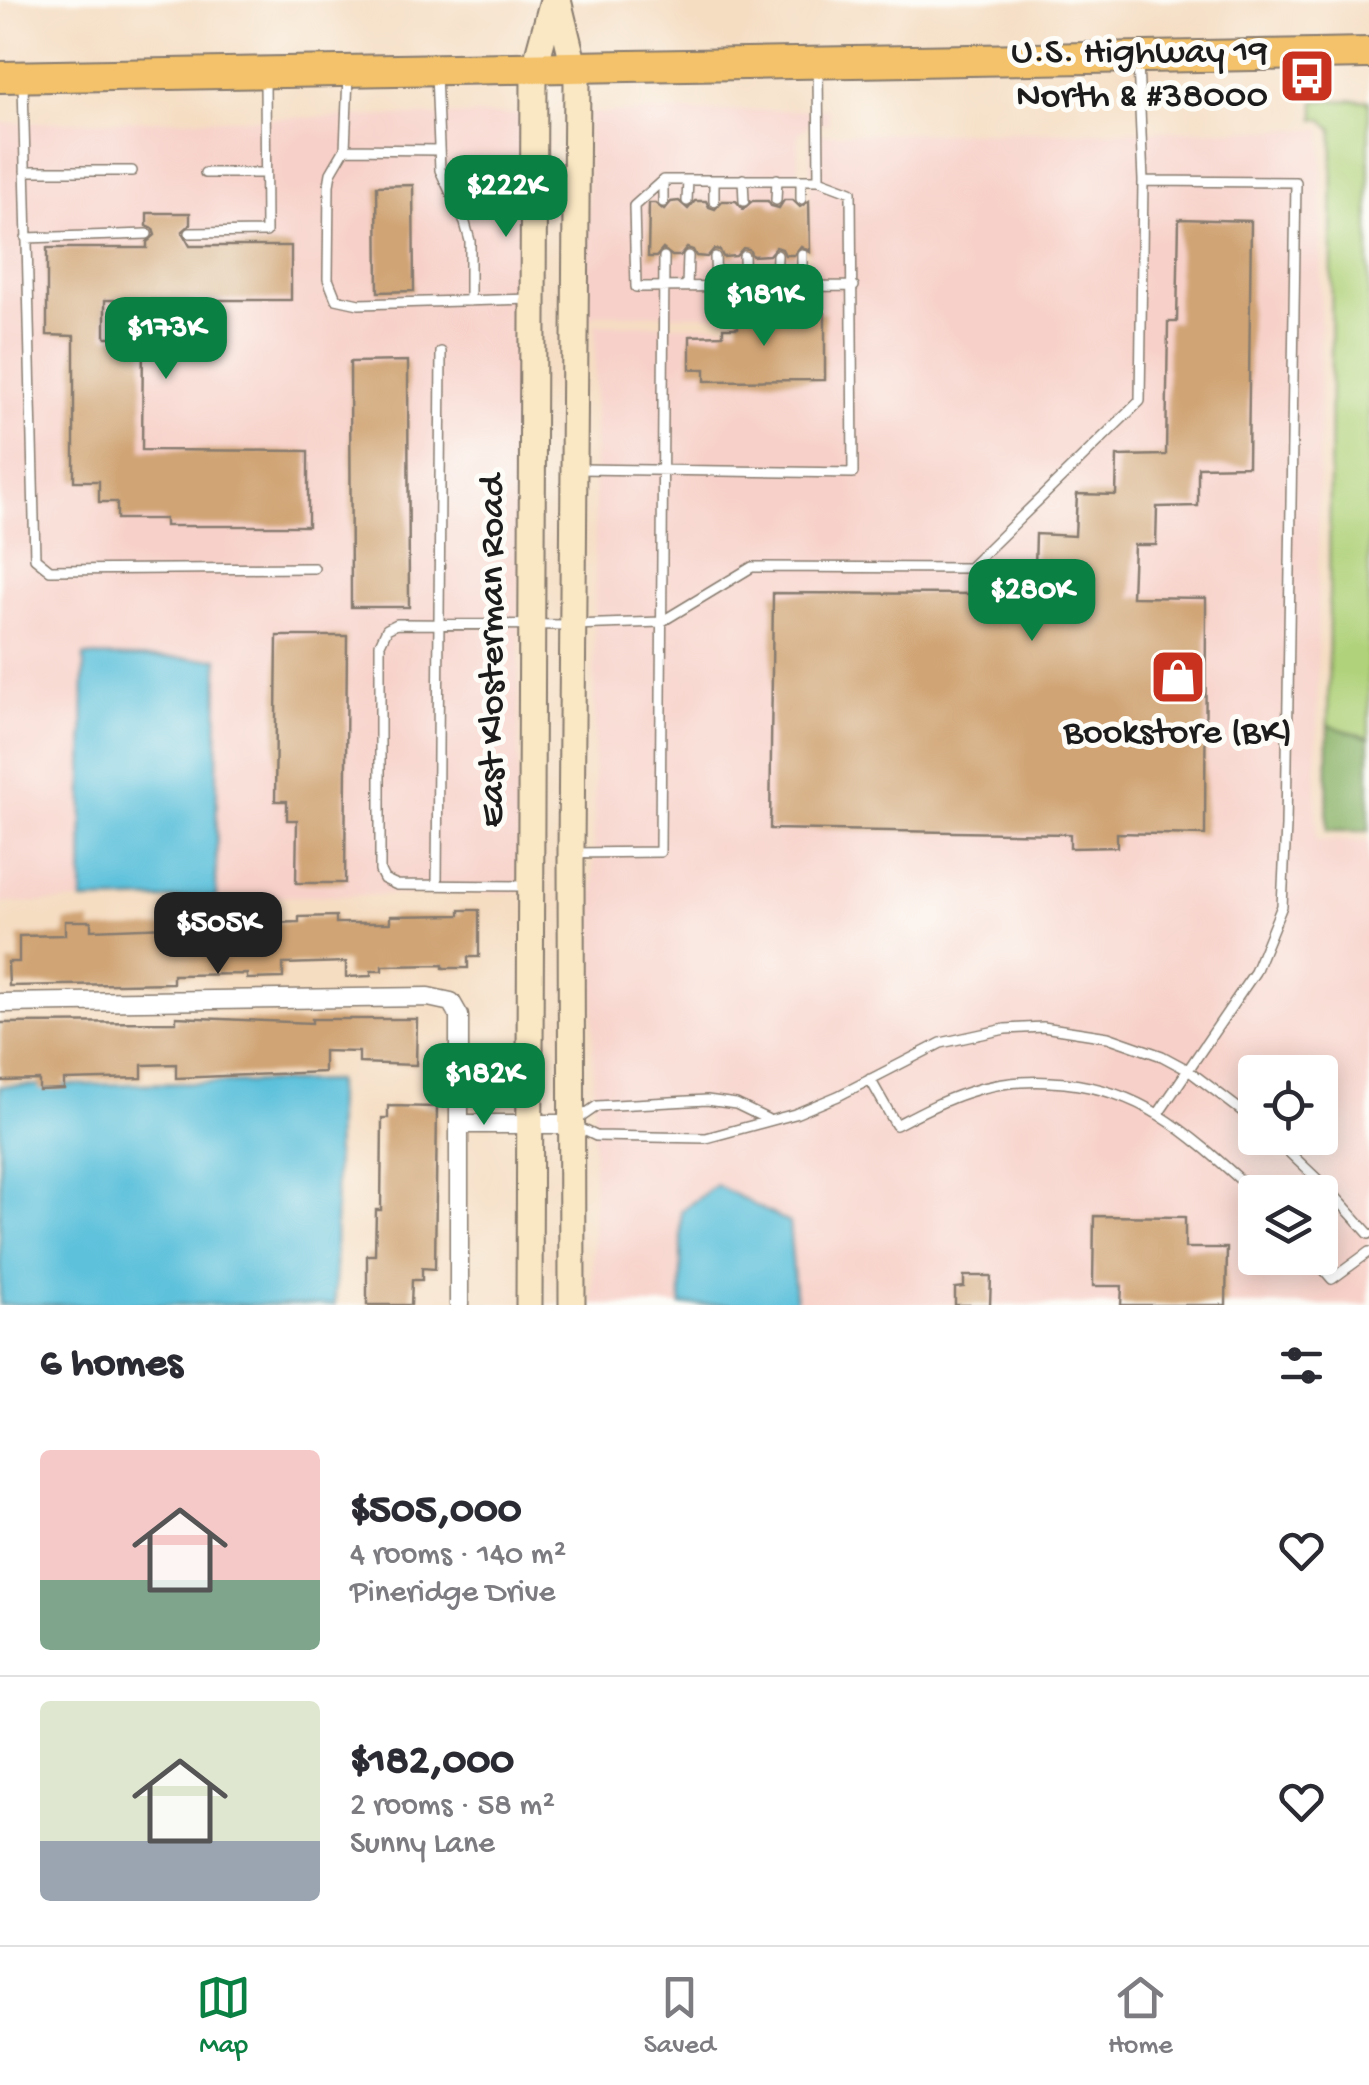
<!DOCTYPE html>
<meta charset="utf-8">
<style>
:root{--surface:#fff;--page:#f7f7f7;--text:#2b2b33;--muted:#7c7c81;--line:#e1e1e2;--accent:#0b8043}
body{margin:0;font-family:"Gochi Hand",sans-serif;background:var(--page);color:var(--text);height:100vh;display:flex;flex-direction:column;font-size:38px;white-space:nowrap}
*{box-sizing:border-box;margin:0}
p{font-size:32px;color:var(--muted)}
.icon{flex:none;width:55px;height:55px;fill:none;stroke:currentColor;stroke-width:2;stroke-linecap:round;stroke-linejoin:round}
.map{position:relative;height:1305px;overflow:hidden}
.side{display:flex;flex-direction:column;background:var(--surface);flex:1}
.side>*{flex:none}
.tools{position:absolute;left:1238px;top:1055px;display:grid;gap:20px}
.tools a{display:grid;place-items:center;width:100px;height:100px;border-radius:10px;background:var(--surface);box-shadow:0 5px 25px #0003;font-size:50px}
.price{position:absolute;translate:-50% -85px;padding:0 22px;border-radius:20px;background:var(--accent);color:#fff;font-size:32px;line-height:65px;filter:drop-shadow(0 2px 5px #0008)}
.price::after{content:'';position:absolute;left:50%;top:60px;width:30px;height:22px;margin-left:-15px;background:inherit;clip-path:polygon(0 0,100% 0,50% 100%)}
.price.selected{background:#222;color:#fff}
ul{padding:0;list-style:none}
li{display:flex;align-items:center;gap:30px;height:250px;padding:0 40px}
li+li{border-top:2px solid var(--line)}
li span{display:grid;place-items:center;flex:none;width:280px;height:200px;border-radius:10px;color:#555}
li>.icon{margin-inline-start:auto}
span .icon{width:120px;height:120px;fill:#fffc;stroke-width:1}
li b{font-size:42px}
h2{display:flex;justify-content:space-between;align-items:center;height:120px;padding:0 40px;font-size:42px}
.menu{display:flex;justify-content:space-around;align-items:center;height:140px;border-top:2px solid var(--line);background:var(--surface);font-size:28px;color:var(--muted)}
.menu a{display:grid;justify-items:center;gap:5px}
.menu .selected{color:var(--accent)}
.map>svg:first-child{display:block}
.built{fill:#f7d1c9;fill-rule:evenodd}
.green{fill:#b0d27a;stroke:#66774b;stroke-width:2.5}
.forest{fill:#8cb46a;stroke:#546843;stroke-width:2.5}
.water{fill:#5dc1db;stroke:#3c6e7c;stroke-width:2.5}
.building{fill:#d0a475}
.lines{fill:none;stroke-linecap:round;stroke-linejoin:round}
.service-casing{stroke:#887c6f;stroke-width:12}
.minor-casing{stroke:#887c6f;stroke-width:21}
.secondary-casing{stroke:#887c6f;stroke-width:29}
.trunk-casing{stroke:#887c6f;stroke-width:34}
.service{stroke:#fff;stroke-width:9}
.minor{stroke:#fff;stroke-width:18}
.secondary{stroke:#fae7c3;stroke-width:25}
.trunk{stroke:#f3c26a;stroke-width:30}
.labels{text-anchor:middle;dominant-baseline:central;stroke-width:10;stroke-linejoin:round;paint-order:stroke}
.poi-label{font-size:38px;fill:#1c1c1c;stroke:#fdfcf7;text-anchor:end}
.street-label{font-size:38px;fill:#1c1c1c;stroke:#fdfcf7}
</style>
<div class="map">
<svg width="1369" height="1305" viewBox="0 0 1369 1305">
<rect width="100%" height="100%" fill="#fdfcf7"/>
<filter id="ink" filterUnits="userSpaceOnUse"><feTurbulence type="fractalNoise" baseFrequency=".01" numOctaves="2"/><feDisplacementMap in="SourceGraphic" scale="20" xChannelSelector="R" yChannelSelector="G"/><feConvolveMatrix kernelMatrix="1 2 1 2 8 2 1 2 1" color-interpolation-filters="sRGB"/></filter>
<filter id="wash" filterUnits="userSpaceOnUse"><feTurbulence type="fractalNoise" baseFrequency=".0048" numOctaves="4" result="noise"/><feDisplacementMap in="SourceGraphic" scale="40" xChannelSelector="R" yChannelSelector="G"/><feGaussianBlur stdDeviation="2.25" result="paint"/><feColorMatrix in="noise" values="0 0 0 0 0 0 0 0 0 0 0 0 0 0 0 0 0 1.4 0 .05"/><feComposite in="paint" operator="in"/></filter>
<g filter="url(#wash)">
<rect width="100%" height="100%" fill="#f5ddc2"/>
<path class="built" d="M828,109l1,15h-19l-12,10v182l-202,-2 -8,7v-208z
M522,114l-4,778 -302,6 1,-238 -132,-4 -3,245 -82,2v-780z
M1322,129l-6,711 53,1v464h-776l2,-981 214,2 1,-192zM1255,1072h65v66h-65zM1255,1192h65v66h-65z"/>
<path class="green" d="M1369,100v638l-41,-13 5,-596 -11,-10h-7v-18z"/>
<path class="forest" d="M1328,725l41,13v93h-42z"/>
<path class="water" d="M84,656l134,3 -2,239 -134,3z
M336,1081l-1,224h-335v-219z
M716,1185l73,38 7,82h-115v-94z"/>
<g id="blocks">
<path class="building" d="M413,185l1,106 -36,1 -1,-106z
M784,200h9l7,7 9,-6 1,51 -9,-6 -7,9h-9l-3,-6 -6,-2 -7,8 -17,1 -3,-7 -6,-1 -7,8 -13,1 -3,-7 -6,-1 -7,8 -11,-1 -3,-6 -6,-2 -7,8h-8l-9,-7 -7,8h-8l1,-54h6l9,7 7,-8 8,-1 9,8 7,-8h11l3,6 6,2 7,-8h14l7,8 9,-8h16l3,5 8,2z
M147,213h43v12l-8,7 8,14h101v54h-186v37h38l-1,113 166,1v75h-143v-7h-48v-17h-18v-21h-25v-145l-27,-1v-87h100v-6l8,-7 -2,-6 -6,-3z
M1179,219l72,2 -3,245 -50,1v39l-41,1 -1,38h-22l-2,52 74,1 -1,237 -88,-2v14l-47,1v-14l-300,-5 3,-236 210,1v-13l14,-13h38l1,-34 39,2 2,-42 39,1 1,-39 49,-1 2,-133h9z
M738,313h87v67l-120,1v-12h-15v-33l33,-1v-7h15z
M408,361l1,246h-58l-1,-245z
M277,636h70l-2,247h-49l1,-63h-10v-19h-12z
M460,910h19v47h-11v11h-25v-3l-61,1v5h-11v5l-25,1v-15l-63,2v14l-36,1v-5l-74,1v8l-164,3 -1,-24h11v-26l46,-1v-14h26v9l208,-8v-5l37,-1v7h54v-7l70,-1z
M176,1017l136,6v-4h105l-1,46 -57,-2v-11l-35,-1v21l-148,6v-14l-34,1v13l-78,2v9l-25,1v-10l-39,1v-58l176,-1z
M388,1106l49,1 -2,162 -13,-1v12h-10l-1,25h-44v-50h8l1,-45h5l1,-92h6z
M1094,1216l91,1v31h42l-1,57h-105l1,-19h-29z
M964,1276h27l-1,29h-35v-17l9,-1z"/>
</g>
</g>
<g filter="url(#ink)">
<use href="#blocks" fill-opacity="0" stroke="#887c6f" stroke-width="2.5"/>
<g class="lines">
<g class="service-casing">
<path id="service" d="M818,67l1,113
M436,74l4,96 25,53 5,18v60
M348,76l-3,73 -14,24 -2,12 -1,94 8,20 23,5 172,-5
M23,84l12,474 15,12 264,-2
M345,149l94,1
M25,171h107
M205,173h60
M743,179l1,22
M663,180v22
M714,180v21
M801,180v19
M1143,181l153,1 -10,644 -4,80 -27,66 -97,142
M776,200l1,-21
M687,201l1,-21
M190,233l76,-1 -1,-155
M26,238l121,-4
M802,254v32
M744,256l1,30
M715,257l1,29
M776,285l1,-30
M687,286l1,-30
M579,469l274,4 -2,-281 -32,-12h-156l-29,26 2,81 218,-1
M573,853l87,-1 4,-595
M437,885l4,-533
M528,886l-131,-1 -13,-6 -4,-8v-227l7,-15 10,-5 176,1 88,-3 91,-55 217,1 171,-167 3,-220 -5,-119
M870,1079l26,46c23,-12 45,-24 70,-32 61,-21 138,-13 193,22 35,22 66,51 96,78
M767,1119l-31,-15 -29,-4 -110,6 -26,18 25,12 110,2 89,-24 43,-18 103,-53 64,-14 38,-2 65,10 54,19 26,14 67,51
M1274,1138l59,56 36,40
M1314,1258l18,21 37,-27"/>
</g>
<g class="minor-casing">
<path id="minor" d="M0,1003l428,-6 23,5 8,14v289
M460,1124h111"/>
</g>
<g class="secondary-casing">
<path id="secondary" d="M558,0l19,79 -6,774 1,452
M529,1305l5,-1235 19,-70"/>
</g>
<g class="trunk-casing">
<path id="trunk" d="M0,77l1369,-24"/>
</g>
<use href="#service" class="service"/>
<use href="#minor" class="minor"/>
<use href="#secondary" class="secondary"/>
<use href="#trunk" class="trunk"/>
</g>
</g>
<defs>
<g id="bus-square" transform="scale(2.875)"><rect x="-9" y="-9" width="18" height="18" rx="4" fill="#c8321e" stroke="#fdfcf7"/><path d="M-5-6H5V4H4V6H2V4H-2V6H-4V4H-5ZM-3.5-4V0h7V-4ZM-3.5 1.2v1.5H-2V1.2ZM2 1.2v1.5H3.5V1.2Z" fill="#fff"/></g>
<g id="shop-square" transform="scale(2.875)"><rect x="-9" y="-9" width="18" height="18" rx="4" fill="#c8321e" stroke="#fdfcf7"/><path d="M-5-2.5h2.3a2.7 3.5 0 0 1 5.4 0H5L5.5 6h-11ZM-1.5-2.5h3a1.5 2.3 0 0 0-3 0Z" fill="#fff"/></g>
</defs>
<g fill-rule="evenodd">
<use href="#bus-square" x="1307" y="76"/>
<use href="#shop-square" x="1178" y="677"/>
</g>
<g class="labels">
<g class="poi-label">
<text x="1268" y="54">U.S. Highway 19<tspan x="1268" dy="44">North &amp; #38000</tspan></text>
<text x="1178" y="734" text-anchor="middle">Bookstore (BK)</text>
</g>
<g class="street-label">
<text transform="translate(494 651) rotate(-90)">East Klosterman Road</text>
</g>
</g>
</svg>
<div class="tools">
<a><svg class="icon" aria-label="locate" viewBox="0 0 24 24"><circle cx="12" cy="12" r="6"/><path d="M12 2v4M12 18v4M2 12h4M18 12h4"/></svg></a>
<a><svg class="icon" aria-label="layers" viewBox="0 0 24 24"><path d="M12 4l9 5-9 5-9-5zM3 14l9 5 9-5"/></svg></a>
</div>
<b class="price" style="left:506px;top:240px">$222K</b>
<b class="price" style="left:764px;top:349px">$181K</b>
<b class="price" style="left:166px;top:382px">$173K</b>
<b class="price" style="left:1032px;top:644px">$280K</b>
<b class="price selected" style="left:218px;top:977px">$505K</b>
<b class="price" style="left:484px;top:1128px">$182K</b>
</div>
<section class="side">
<h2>6 homes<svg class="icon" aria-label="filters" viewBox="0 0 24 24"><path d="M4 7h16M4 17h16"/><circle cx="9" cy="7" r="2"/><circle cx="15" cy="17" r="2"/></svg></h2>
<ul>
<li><span style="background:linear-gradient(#f6c9c9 65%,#7fa58c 0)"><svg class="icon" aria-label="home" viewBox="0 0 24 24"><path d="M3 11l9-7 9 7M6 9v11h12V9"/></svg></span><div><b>$505,000</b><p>4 rooms · 140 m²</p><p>Pineridge Drive</p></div><svg class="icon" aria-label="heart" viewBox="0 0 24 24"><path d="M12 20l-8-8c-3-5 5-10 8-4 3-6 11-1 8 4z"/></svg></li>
<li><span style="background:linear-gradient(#dfe7d0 70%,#9aa5b1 0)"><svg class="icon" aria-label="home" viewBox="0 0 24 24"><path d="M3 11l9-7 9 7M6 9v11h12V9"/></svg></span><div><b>$182,000</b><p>2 rooms · 58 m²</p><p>Sunny Lane</p></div><svg class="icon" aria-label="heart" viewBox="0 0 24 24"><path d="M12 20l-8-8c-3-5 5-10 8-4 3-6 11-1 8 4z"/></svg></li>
</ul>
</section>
<nav class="menu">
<a class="selected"><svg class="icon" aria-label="map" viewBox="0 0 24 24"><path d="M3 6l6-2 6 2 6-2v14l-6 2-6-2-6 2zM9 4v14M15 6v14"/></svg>Map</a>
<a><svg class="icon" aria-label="saved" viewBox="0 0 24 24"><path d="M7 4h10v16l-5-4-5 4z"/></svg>Saved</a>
<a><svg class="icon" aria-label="home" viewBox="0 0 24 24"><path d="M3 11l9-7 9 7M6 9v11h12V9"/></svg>Home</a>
</nav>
